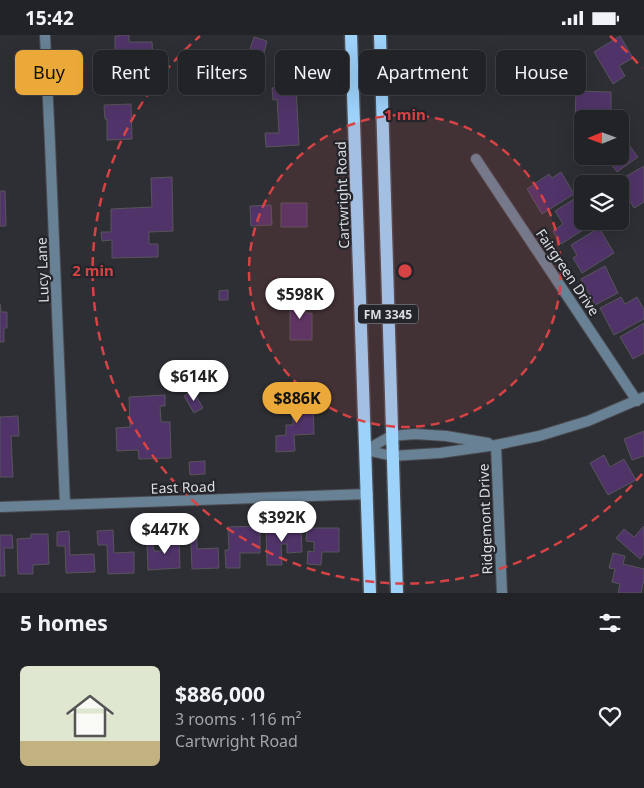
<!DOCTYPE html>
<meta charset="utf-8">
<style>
:root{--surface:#222327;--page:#2a2b2f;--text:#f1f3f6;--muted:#a2a4a7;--line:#3f4044;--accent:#eba93a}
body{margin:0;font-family:"Noto Sans",sans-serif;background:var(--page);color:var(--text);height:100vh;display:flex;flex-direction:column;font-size:19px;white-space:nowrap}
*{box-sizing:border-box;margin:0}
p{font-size:16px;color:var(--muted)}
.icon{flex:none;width:28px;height:28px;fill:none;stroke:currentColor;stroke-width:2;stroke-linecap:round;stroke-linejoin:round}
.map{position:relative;height:558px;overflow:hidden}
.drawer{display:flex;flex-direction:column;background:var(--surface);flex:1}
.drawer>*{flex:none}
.guide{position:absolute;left:15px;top:15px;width:615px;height:45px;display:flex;gap:10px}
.needle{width:32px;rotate:269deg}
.fabs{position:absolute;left:574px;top:75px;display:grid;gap:10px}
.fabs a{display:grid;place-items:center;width:55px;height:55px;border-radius:8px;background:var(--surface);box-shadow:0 5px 20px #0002,0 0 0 1px var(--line);font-size:25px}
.price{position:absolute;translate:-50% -42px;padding:0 11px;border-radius:18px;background:#fff;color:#222;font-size:16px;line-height:32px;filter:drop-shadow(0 1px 2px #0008)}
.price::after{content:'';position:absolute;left:50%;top:30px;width:15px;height:11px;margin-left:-8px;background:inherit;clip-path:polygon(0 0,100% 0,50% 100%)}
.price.active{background:var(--accent);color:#111}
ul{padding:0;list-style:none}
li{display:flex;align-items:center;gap:15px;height:125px;padding:0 20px}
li+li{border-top:1px solid var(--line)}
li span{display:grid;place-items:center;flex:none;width:140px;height:100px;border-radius:8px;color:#555}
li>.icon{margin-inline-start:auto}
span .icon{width:60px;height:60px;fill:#fffc;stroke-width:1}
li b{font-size:21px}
h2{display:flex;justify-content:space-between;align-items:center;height:60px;padding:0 20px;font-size:21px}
.chip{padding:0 18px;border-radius:8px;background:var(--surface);box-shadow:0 5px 20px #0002,0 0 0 1px var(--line);font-size:18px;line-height:45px}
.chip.active{background:var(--accent);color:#111}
.status{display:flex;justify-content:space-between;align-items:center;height:35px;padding:0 25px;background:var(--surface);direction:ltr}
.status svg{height:14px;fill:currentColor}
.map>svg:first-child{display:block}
.building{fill:#503469;stroke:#57555a}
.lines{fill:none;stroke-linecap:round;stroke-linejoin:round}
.street-casing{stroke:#4a4b50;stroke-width:12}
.primary-casing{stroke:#4a4b50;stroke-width:15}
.street{stroke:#688194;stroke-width:10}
.primary{stroke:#9dd2fa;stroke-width:12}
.ring{fill:none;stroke:#d74344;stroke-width:2.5;stroke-dasharray:9 6}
.labels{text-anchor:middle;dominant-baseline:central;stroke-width:4.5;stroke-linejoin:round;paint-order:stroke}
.shield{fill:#24252a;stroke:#a5a6a9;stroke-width:1}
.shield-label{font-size:12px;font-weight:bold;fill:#dcdde0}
.street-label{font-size:14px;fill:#dcdde0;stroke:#24252a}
.centre{fill:#d74344;stroke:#24252a;stroke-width:2.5}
.ring-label{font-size:15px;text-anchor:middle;font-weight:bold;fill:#d74344;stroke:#24252a;stroke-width:4.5;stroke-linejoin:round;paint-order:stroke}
</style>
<div class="status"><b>15:42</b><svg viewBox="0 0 49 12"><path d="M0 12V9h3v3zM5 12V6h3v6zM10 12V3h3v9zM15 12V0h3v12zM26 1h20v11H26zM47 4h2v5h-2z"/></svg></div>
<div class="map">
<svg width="644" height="558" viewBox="0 0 644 558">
<rect width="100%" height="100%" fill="#2e2f34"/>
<path class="building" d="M119,0h10v7h23l1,17 -38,1v-24h4z
M620,1l13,22 -14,8 6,10 -12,8 -19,-32z
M254,2l13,4 -4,16 -14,-5z
M296,51l3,59 -33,2 -1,-14h14l-2,-34 -4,1 -1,-12z
M576,56l35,1v27h-29v2h-7z
M131,69l1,35 -25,1v-21h-2l-1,-14z
M620,98l18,24 -21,15 -12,-16h15z
M644,131v36l-10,6 -16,-27z
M561,137l13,22 -32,20 -15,-25 22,-15 3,4z
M172,142l1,54 -24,1v12h9v13l-46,1v-18l-10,1 -1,-9h10v-23l41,-2 -1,-29z
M0,156h5l1,35h-6z
M582,159v27h10l2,2 -33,21 -8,-13 10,-7 -8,-13z
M281,168h26v24h-26z
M271,170l1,20 -21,1 -1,-20z
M599,193l15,25 -32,20 -9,-15 4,-3 -6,-10z
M605,231l13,27 -23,12 -14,-26z
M228,255v10h-9v-9z
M621,262l4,7 12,-7 7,13v9l-30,16 -14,-27z
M290,263h16v15h6v27h-22z
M0,269l1,8h6v16h-3v14h-4z
M644,288v30l-11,6 -13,-22z
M193,356l10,17 -9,5 -10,-17z
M165,360v11h-5l1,16h9l1,36 -32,1 -1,-9 -21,1 -1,-23 14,-1 -1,-30z
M292,363h21l1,36 -20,1 1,16 -19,1v-16l10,-1v-10h7z
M18,381l1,20h-8l2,41h-13v-60z
M644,396v25l-12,4 -8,-21z
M604,420l6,12 14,-8 12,21 -28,15 -18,-32z
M205,426v13l-15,1 -1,-13z
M260,491v27h-20v15h-14l-1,-18h4l-1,-23z
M301,491l1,26 -15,1v-9h-6l1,21h-15l-1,-37z
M644,491v28l-4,5 -24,-21 8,-9 10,8z
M182,492h15v22l21,-1 1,20 -27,1 -1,-28 -9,1z
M307,493h32v24h-17l-1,13 -14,-1 1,-13 6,1v-10l-8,-1z
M113,495l1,23 20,-1v21l-26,1 -1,-29h-9l-1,-14z
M69,496l1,24 24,-1 1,18 -29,1 -1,-27h-8v-14z
M31,499h17l1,30 -16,1v9h-15l-1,-35 14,-1z
M0,500h12l1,13h-9l1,28h-5z
M179,502l1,31 -32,2 -1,-26 6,-1 1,8h9v-13z
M613,518l12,3 -2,8 21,5v11l-3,13h-23l2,-9 -8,-2 3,-13 -6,-1z"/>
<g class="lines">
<g class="street-casing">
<path id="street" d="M45,0l5,109 15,360
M476,124l161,242
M496,410l6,148
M366,415l26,6 48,-3 56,-8 43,-9 49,-15 56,-24
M366,415l25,-14 24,-2 31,2 42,7
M0,472l368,-13"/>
</g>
<g class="primary-casing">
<path id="primary" d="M351,0l19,558
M380,0l17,558"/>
</g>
<use href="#street" class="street"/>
<use href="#primary" class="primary"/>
</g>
<circle cx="405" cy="236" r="156" fill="#d74344" fill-opacity=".12"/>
<g class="ring">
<circle cx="405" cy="236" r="156"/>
<path d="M642 439A312 312 0 1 1 200 1M610 1A312 312 0 0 1 642 33"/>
</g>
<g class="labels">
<rect class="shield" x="358" y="269.5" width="60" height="19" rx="4"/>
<g class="shield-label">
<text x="388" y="279">FM 3345</text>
</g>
<g class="street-label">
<text transform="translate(342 160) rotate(-92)">Cartwright Road</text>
<text transform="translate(42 235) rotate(-92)">Lucy Lane</text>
<text transform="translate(568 237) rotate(56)">Fairgreen Drive</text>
<text transform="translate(183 452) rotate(-2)">East Road</text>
<text transform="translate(485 484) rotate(-92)">Ridgemont Drive</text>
</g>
</g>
<circle cx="405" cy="236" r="8" class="centre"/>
<g class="ring-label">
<text x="405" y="85">1 min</text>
<text x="93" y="241">2 min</text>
</g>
</svg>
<div class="fabs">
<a><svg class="needle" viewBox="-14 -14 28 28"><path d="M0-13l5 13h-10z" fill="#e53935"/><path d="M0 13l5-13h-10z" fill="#a2a4a7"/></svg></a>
<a><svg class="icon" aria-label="layers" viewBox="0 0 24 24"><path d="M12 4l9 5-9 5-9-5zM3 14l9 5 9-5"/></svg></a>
</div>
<b class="price" style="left:300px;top:285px">$598K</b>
<b class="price" style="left:194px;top:367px">$614K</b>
<b class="price active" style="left:297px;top:389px">$886K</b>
<b class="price" style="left:282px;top:508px">$392K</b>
<b class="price" style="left:165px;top:520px">$447K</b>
<div class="guide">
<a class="chip active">Buy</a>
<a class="chip">Rent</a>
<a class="chip">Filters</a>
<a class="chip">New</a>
<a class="chip">Apartment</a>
<a class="chip">House</a>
</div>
</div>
<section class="drawer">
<h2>5 homes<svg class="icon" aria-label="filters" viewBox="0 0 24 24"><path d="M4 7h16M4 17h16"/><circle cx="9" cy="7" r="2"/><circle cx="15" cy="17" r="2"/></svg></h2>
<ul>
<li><span style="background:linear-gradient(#dfe7d0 75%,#c2b280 0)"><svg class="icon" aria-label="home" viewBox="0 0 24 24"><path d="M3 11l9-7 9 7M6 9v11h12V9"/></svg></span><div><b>$886,000</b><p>3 rooms · 116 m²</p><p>Cartwright Road</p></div><svg class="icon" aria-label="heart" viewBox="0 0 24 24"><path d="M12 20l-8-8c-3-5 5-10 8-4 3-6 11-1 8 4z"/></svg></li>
</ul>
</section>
